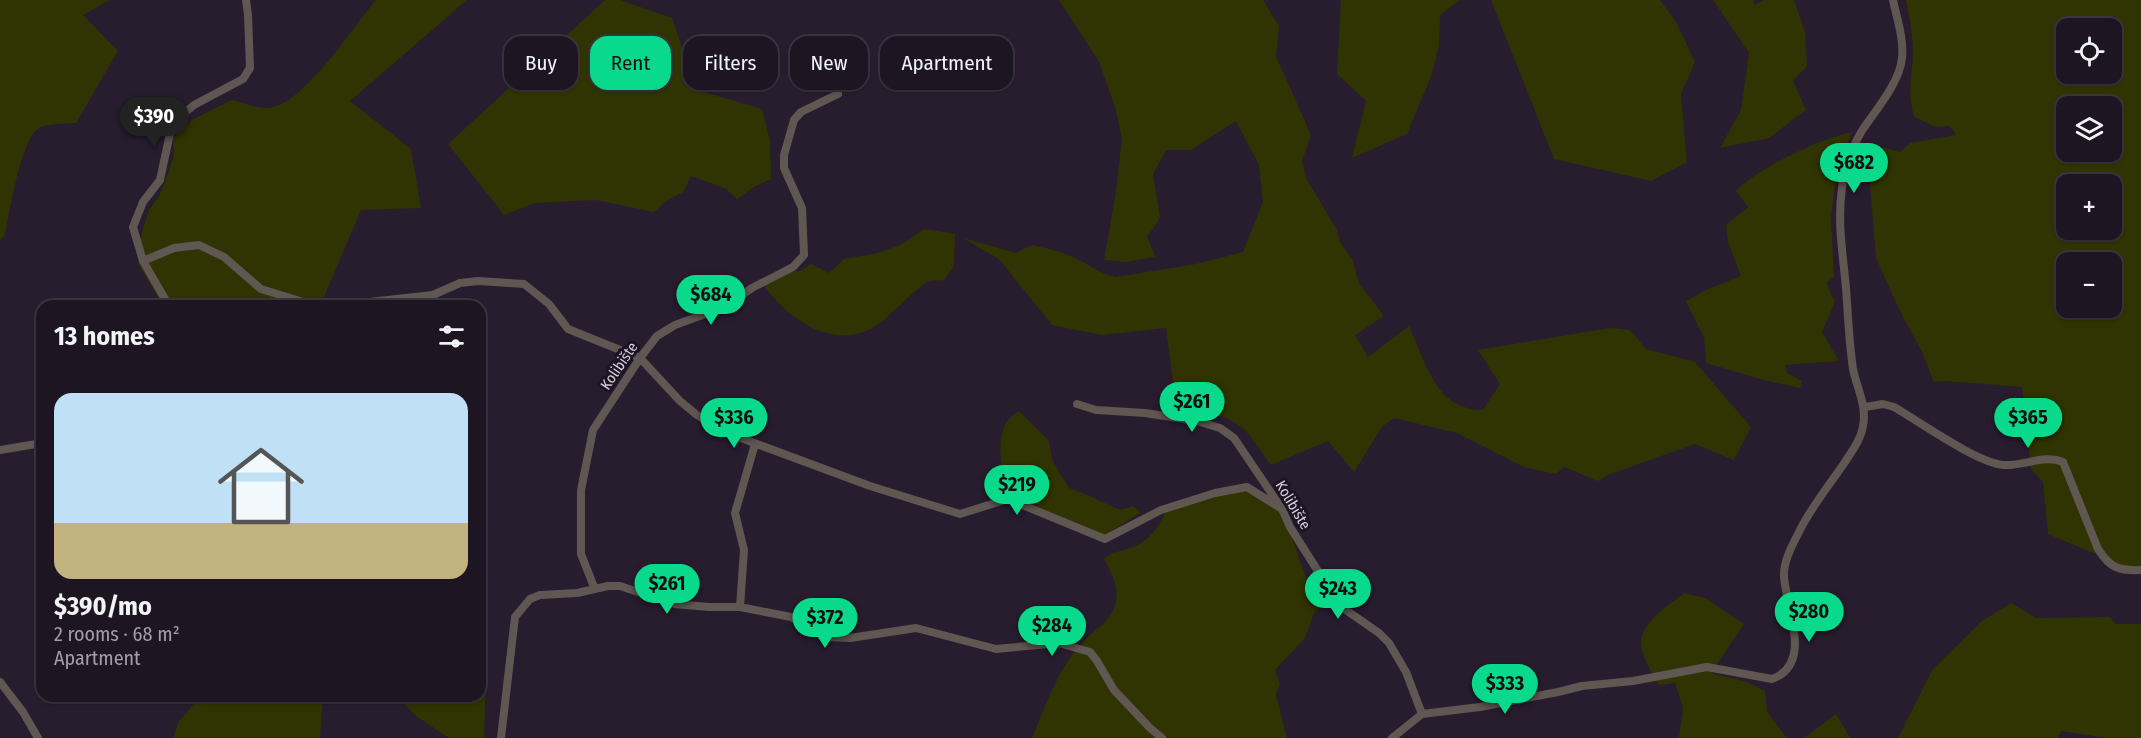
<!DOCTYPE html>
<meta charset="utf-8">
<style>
:root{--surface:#1d1622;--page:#2a232f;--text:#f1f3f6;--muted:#a09fa5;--line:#3b3540;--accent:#09d98b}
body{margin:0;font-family:"Fira Sans Condensed",sans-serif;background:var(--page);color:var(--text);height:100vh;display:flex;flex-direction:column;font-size:22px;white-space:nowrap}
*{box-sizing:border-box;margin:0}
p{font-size:20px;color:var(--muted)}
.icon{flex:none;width:33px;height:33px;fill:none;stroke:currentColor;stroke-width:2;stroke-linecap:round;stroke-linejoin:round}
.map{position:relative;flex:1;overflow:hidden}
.sheet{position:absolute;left:36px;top:300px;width:450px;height:402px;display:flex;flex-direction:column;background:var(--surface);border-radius:18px;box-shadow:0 2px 4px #0004,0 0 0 2px var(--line)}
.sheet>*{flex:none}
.guide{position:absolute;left:504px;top:36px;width:570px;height:54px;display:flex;gap:12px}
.buttons{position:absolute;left:2056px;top:18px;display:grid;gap:12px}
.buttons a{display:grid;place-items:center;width:66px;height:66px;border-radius:12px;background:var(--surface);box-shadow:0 2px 4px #0004,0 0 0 2px var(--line);font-size:30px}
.price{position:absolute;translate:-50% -51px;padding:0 14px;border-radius:21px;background:var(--accent);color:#111;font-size:20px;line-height:39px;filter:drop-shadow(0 2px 3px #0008)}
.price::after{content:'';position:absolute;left:50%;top:36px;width:18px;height:14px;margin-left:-9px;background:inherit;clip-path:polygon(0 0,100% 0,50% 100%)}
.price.on{background:#222;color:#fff}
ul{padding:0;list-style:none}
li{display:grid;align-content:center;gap:12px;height:318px;padding:0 18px}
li+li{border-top:2px solid var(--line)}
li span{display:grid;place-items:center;height:186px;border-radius:18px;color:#555}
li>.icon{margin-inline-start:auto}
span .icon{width:108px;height:108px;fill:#fffc;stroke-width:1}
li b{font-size:26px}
h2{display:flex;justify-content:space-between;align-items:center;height:72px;padding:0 18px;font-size:26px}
.pill{padding:0 21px;border-radius:18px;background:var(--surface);box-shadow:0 2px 4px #0004,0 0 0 2px var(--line);font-size:21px;line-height:54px}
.pill.on{background:var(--accent);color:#111}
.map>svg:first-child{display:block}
.green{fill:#303402;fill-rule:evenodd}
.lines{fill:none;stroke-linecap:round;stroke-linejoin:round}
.minor{stroke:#605652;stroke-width:8}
.labels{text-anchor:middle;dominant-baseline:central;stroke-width:6;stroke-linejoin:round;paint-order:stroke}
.street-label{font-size:15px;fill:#d6cfdb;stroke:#1d1424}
</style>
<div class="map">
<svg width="2141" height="738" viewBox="0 0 2141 738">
<rect width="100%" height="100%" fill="#271d2e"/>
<path class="green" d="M0,0h110l-27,15 35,36 -42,72c-10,1 -28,0 -37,5 -19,13 -29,84 -34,107l-5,5z
M376,0h91l-117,101 61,48 10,59 -60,2 -40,94 -30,2h-128l-24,-41 -2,-17 12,-38 10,-14 10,-25 5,-16 -1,-17 19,-18 39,-20c11,2 24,8 36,8 35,0 87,-83 109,-108z
M605,0h15l52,18 25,72 65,19 8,32 1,38 -17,8 -17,12 -11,-10 -35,-13 -8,16 -17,9 -12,11 -58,-12 -61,3 -31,12 -56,-71z
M1059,0h204l16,26 -3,30 35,79 -9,26 5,19 30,50 3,12 12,17 7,24 25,33 -29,19 13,22 41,-31c17,36 26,84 74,84l17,-26 -22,-34 132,-22 20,2 16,19 49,13 56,65 -17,33 -39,-16 -87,31 -10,6 -34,-14 -8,7 -32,-7 -67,-34 -63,-15 -12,9 -28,45 -26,-31 -57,24c-9,-12 -18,-28 -30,-38 -15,-13 -39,-16 -58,-20l-9,-17 -8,-62 -64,7 -50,-10 -53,-66 -36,-21 53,15 16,-8c14,3 28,6 41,12 14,6 27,17 43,20l80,-13 47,-12 20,-50 -4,-37 -23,-44 -45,29h-25l-13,24 7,44 -13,19 9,20 -30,5 -22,-2 12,-69 6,-53 -7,-31 -16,-45z
M1341,0h119l-20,15 -1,31 -7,28 -25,60 -55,24 14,-57 -29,-27z
M1491,0h169l16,22 19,40 -14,32 6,68 -36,19 -97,-22z
M1713,0h40l2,5 9,-5h30l11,32 2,34 -14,15 13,29 -37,28 -49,10 21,-38 8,-57z
M1906,0h235v573l-93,-39 -5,-52 -12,-13 -9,-82 -76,-6 -12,1 -12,-30 -22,-41 -24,-53 -7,-87 5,-18 9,-6 17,5 10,-9 46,-8 -6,-9 -14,1 -22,-10c-7,-27 -2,-39 -1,-66 0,-17 -4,-34 -7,-51zM2067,28h45v46h-45zM2067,106h45v46h-45zM2067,184h45v46h-45zM2067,262h45v46h-45z
M1852,132l-15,37 -6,48 3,60 -8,6 9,19 -13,30 17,29 -54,4 2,8 15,8 -2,7 -36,-8 -58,-17 -2,-26 -18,-36 22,-12 33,-13 -13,-34 -2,-17 22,-18 -12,-16c25,-25 82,-51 116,-59z
M924,229l31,5 -1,32 -10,14c-4,1 -10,0 -14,1 -12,4 -40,36 -53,44 -42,28 -90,-6 -114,-41l24,-13h13l11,-7 18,9 15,-14 34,-6 22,-8z
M1019,411l30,30 3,19 17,28 14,5 37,17 13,-4 8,6 -36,23 -88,-37 -10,-3c-5,-26 -17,-68 12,-84z
M1246,485l34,27 10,21 20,55 3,8 9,10 -8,7 -9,25 -30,32 5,14 -4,10 11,44h-255c14,-33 27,-72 52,-97 11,-12 29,-22 32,-39 3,-14 -5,-31 -12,-43 8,-8 16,-7 26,-11 18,-6 28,-19 35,-36z
M1684,593l21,5 39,26 -33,49 36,9 18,9 2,21 20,26h-108l4,-30 -8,-25 -16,2c-6,-10 -19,-32 -18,-43 0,-19 29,-38 43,-49z
M2011,603l25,15 74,-1 6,7h25v114h-34l-46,-7 -3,7h-160l35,-69 49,-48z
M480,671l6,3 -2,64h-35l-33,-22 -19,-20h83z
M201,696h122l-3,42h-147l6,-17z
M1836,714l14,24h-46z"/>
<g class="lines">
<path class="minor" d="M143,261l31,-13 25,-3 25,12 37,32 55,17
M169,306l-26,-45 -10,-34 10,-25 17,-22 9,-42 5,-16 20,-17 49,-26 7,-11 -2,-53 -2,-15
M333,306l100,-11 27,-12 18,-2 46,3 25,20 19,25 72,29 40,43 17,14 25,16 148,55 90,28 48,-15 97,40 56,-29 54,-17 32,-6 35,22
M1077,404l19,6 49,3 52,8 23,7 14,10 48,71 8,18 38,60 15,21 36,25 10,10 17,29 16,42
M1865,407l18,-3 11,3c26,15 83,56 110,58 21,1 40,-11 59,-3l35,87c12,19 21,22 43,21
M0,450l42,-7
M594,587l-13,-33v-64l12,-60 47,-72 17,-22 18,-11 52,-19 25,-18 41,-21 11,-12 -2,-47 -18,-40v-13l10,-35 7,-8 37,-18
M740,607l4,-57 -9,-37 20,-69
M0,682l23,30 15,26
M501,738l14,-121 15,-18 10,-4 37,-2 31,-7h12l54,18 35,3h31l51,10 35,20 24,1 66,-10 80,21 63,-6 31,9 7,9 17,29 36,38 12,10
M1392,738l30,-24 58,-7 78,-15 24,-6 51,-5 74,-14 65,12c42,-15 14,-72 12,-102 -1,-16 9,-33 16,-47 12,-24 30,-46 45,-68 7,-11 16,-23 18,-36 4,-21 -6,-37 -10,-57 -4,-27 -5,-54 -7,-81 -3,-34 -9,-65 -4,-100 2,-19 11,-43 21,-59 13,-19 37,-47 39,-71 2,-19 -5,-39 -9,-58"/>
</g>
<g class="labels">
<g class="street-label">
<text transform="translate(619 366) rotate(-56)">Kolibište</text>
<text transform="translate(1293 505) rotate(59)">Kolibište</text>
</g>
</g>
</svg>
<div class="buttons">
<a><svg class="icon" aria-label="locate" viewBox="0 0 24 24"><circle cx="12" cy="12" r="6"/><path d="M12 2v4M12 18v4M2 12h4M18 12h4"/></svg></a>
<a><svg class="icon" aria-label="layers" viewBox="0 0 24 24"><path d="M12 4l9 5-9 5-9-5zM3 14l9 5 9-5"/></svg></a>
<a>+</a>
<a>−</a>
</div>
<b class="price on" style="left:154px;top:148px">$390</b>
<b class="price" style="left:1854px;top:194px">$682</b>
<b class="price" style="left:711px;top:326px">$684</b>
<b class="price" style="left:1192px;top:433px">$261</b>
<b class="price" style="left:734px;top:449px">$336</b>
<b class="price" style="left:2028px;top:449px">$365</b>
<b class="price" style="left:1017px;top:516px">$219</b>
<b class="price" style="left:667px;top:615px">$261</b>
<b class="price" style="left:1338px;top:620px">$243</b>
<b class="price" style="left:1809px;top:643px">$280</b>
<b class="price" style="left:825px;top:649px">$372</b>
<b class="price" style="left:1052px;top:657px">$284</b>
<b class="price" style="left:1505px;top:715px">$333</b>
<div class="guide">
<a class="pill">Buy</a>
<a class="pill on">Rent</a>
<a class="pill">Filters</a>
<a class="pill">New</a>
<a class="pill">Apartment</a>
</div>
<section class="sheet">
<h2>13 homes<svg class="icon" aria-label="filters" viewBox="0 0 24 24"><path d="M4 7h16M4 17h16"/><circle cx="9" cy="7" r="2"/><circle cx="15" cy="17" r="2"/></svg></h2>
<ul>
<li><span style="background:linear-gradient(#bfe0f5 70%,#c2b280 0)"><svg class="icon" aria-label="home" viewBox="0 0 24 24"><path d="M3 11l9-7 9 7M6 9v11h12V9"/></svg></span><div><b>$390/mo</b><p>2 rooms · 68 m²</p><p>Apartment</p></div></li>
</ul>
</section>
</div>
